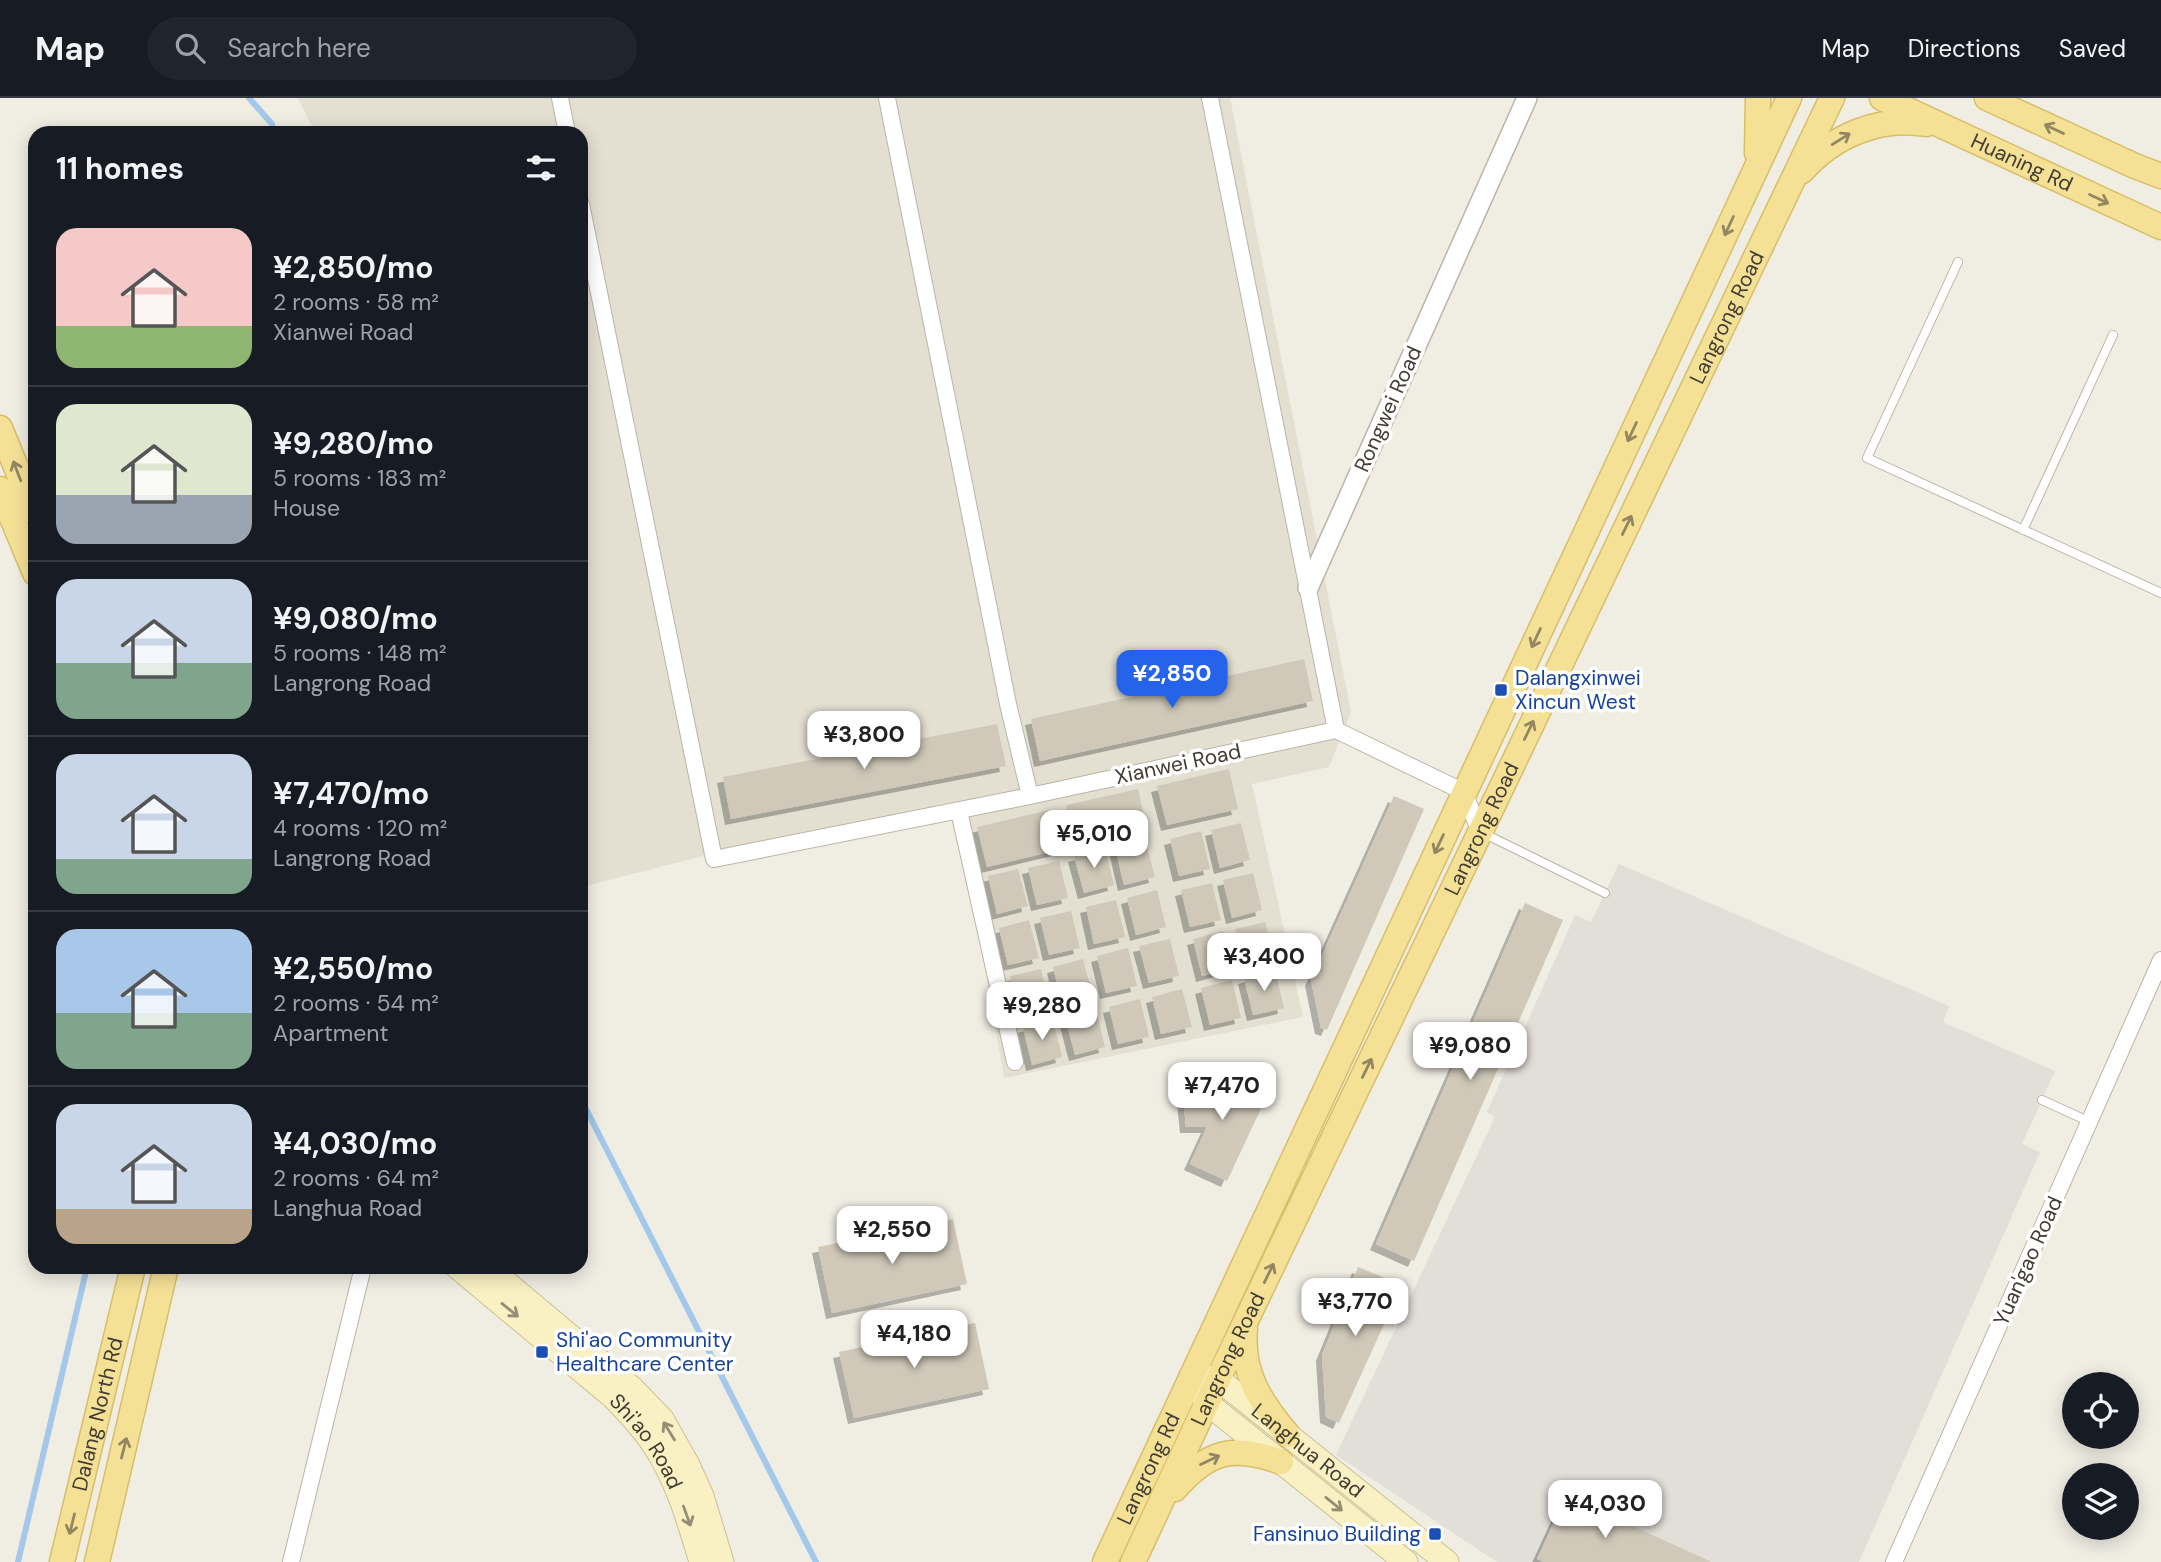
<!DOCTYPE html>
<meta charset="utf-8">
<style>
:root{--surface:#171b24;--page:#20242c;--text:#f1f3f6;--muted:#9ea1a6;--line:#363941;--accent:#2563eb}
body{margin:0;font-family:"DM Sans",sans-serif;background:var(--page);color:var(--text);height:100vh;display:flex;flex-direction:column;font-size:26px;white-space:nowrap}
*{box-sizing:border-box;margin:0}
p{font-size:23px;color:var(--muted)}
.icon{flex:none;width:38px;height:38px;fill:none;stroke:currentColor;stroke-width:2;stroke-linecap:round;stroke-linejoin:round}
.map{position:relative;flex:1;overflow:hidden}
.details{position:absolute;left:28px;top:28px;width:560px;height:1148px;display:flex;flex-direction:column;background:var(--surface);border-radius:21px;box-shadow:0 4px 18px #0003}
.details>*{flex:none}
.fabs{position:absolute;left:2062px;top:1274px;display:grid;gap:14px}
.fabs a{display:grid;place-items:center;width:77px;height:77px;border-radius:50%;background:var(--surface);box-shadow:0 4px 18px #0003;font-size:35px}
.price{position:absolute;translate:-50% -60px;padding:0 16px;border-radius:14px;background:#fff;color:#222;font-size:23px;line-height:46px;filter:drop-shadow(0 2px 4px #0008)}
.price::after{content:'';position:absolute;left:50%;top:42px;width:21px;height:16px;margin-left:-10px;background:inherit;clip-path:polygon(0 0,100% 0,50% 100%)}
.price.selected{background:var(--accent);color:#fff}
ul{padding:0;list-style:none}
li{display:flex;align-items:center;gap:21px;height:175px;padding:0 28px}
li+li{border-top:2px solid var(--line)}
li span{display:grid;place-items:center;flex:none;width:196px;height:140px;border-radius:21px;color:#555}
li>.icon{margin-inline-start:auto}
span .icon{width:84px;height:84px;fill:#fffc;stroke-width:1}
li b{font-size:30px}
h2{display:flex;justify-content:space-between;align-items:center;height:84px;padding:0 28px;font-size:30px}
header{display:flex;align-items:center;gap:42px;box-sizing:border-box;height:98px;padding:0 35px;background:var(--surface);border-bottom:2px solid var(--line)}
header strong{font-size:33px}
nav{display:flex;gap:38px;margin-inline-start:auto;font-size:24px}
.search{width:490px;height:63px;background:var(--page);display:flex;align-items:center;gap:18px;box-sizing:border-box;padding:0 24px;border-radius:38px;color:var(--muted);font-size:26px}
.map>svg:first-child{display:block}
.residential{fill:#e3dfd1}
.industrial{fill:#e2ded8}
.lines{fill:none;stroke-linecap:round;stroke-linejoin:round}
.stream{stroke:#a3c8e9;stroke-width:6}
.building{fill:#d0c9b9;filter:url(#shadow)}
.service-casing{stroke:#bab5a7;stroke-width:10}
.minor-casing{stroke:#bab5a7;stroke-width:18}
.tertiary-casing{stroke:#bab5a7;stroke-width:22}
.secondary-casing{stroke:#ccc196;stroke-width:25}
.primary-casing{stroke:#d8be68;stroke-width:27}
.service{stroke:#fff;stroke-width:8}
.minor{stroke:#fff;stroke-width:16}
.tertiary{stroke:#fff;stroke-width:19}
.secondary{stroke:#f9f0c3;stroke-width:23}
.primary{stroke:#f5e196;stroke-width:24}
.oneway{stroke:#928760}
.oneway2{stroke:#948e74}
.transit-dot{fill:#1a4fb4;stroke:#fff;stroke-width:2.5}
.labels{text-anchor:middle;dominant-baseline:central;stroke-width:7;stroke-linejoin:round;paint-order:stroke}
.street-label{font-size:21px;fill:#413d34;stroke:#fff}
.transit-label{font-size:21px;fill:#164399;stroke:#fff;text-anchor:start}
</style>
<header>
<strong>Map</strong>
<div class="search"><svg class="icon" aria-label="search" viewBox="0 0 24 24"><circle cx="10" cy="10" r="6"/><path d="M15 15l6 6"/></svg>Search here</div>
<nav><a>Map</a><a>Directions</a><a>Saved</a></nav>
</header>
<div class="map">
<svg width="2161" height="1464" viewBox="0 0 2161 1464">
<defs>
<filter id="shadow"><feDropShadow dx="-6" dy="6" stdDeviation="0" flood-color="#0004"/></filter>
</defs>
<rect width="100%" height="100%" fill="#f0ede3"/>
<path class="residential" d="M298,0h932l121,614 -22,55 -77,17 51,233 -299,61 -46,-267 -243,42 -134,34v-754h-266z"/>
<path class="industrial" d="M1619,766l330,142 -6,16 112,49 -33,73 18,8 -181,410h-362l-161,-107 159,-338 -8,-5 88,-197 16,7z"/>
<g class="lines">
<path class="stream" d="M249,0l23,26 2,9
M581,1001l235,463
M18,1464l69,-295"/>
</g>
<path class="building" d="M1304,561l9,42 -273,60 -9,-42z
M997,626l9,42 -275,53 -8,-42z
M1229,671l9,40 -71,16 -10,-39z
M1138,691l9,40 -72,16 -9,-40z
M1394,698l30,13 -97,221 -6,-2 -10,-48z
M1049,712l9,40 -71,17 -10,-40z
M1241,725l9,37 -30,8 -9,-38z
M1201,733l9,38 -31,7 -9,-37z
M1145,742l10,37 -31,8 -9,-38z
M1105,750l9,37 -30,8 -10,-37z
M1059,763l9,37 -31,7 -9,-37z
M1018,771l10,37 -31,8 -9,-38z
M1253,775l9,37 -30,8 -9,-38z
M1212,785l9,37 -31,7 -9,-37z
M1157,792l9,37 -30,8 -9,-37z
M1116,802l9,37 -31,7 -8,-37z
M1525,805l38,17 -149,341 -38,-17z
M1071,813l9,37 -31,7 -9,-37z
M1029,822l10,38 -31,7 -9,-37z
M1265,824l10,37 -31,7 -9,-37z
M1223,833l9,37 -30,8 -9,-37z
M1170,841l9,37 -30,7 -10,-37z
M1128,850l9,38 -31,7 -9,-37z
M1083,861l10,38 -31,7 -9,-37z
M1041,871l9,37 -30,8 -10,-38z
M1275,872l9,38 -31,7 -9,-37z
M1232,882l9,38 -31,7 -9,-37z
M1182,891l10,38 -31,7 -9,-37z
M1140,901l9,38 -31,7 -9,-37z
M1096,912l9,37 -30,8 -10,-38z
M1053,922l9,37 -30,8 -9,-38z
M1252,982l14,18 -39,83 -37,-17 17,-37h-21l-4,-39z
M953,1121l14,65 -135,29 -14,-66z
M1358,1169l44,18 -63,138 -13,-6 -4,-62z
M975,1225l14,66 -135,29 -15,-66z
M1566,1398l146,66h-168l-7,-3z"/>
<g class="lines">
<g class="service-casing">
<path id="service" d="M1958,164l-91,196 294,135
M2023,432l90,-195
M1483,735l122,60
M2042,1002l48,22"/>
</g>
<g class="minor-casing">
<path id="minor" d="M560,0l7,35
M887,0l121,606 22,92
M1210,0l126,632
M581,106l133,655 316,-63 306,-66 128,62 16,40
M959,713l56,251
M291,1464l72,-295
M1894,1464l267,-602"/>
</g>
<g class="tertiary-casing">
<path id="tertiary" d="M1308,490l219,-490"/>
</g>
<g class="secondary-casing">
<g id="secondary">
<path id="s1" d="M457,1169l157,131c14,15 28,29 39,46 24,35 36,78 48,118"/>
<path d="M488,1169l144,121 30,31 26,46 14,31 20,66"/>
<path id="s2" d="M1200,1278l18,3 229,183"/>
<path d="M1197,1289l10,16 199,159"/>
</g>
</g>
<g class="primary-casing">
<g id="primary">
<path id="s3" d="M1882,0l279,129"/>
<path d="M1987,0l148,68 26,10"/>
<path d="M1757,55l1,-55"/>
<path d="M1802,73c31,-35 77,-55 124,-47"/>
<path d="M0,330l35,85"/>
<path d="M0,391l35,84"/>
<path d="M1245,1231c-4,44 15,73 43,106"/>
<path d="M1175,1391c33,-38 59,-45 106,-27"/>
<path id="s4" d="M62,1464l71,-295"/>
<path d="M97,1464l69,-295"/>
<path id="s5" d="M1105,1464l684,-1464"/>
<path id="s6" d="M1133,1464l85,-183 614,-1281"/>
</g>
</g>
<use href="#service" class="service"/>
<use href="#minor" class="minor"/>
<use href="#tertiary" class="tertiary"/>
<use href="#secondary" class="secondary"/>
<use href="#primary" class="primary"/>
</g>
<defs><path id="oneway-shaft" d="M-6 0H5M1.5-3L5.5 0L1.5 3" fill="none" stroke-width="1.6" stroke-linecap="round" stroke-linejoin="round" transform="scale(1.75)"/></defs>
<g class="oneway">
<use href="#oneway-shaft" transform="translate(2054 31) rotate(-155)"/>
<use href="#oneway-shaft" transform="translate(1841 41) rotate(-32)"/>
<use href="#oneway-shaft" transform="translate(2099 101) rotate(25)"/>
<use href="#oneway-shaft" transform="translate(1729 128) rotate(115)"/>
<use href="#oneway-shaft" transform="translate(1632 334) rotate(115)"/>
<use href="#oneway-shaft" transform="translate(17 373) rotate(-111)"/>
<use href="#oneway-shaft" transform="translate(1627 427) rotate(-64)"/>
<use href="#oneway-shaft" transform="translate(1536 540) rotate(115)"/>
<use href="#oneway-shaft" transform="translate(1529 632) rotate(-64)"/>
<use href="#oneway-shaft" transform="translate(1439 746) rotate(115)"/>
<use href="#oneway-shaft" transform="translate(1367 970) rotate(-64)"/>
<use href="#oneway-shaft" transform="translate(1269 1175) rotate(-64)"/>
<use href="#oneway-shaft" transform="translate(124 1350) rotate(-76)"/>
<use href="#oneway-shaft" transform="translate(1210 1362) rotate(-26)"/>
<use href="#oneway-shaft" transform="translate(72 1426) rotate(104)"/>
</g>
<g class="oneway2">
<use href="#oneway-shaft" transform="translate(510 1212) rotate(39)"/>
<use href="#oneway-shaft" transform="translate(669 1333) rotate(-122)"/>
<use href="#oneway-shaft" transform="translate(1334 1406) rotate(39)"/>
<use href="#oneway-shaft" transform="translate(687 1418) rotate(70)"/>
</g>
<g class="transit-dot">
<rect x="1494" y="585" width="14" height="14" rx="3.5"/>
<rect x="535" y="1247" width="14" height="14" rx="3.5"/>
<rect x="1428" y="1429" width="14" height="14" rx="3.5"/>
</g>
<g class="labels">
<g class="street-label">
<text stroke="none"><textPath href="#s3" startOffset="154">Huaning Rd</textPath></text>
<text stroke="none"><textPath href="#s6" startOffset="1379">Langrong Road</textPath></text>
<text transform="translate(1388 311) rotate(-66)">Rongwei Road</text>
<text transform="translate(1178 666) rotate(-12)">Xianwei Road</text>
<text stroke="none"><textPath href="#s6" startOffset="812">Langrong Road</textPath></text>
<text transform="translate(2028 1163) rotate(-66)">Yuan'gao Road</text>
<text stroke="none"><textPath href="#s6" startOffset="224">Langrong Road</textPath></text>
<text stroke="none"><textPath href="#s4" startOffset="152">Dalang North Rd</textPath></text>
<text stroke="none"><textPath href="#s1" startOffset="259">Shi'ao Road</textPath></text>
<text stroke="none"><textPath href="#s2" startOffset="133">Langhua Road</textPath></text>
<text stroke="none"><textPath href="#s5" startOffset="103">Langrong Rd</textPath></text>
</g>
<g class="transit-label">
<text x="1515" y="580">Dalangxinwei<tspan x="1515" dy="24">Xincun West</tspan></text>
<text x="556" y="1242">Shi'ao Community<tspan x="556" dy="24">Healthcare Center</tspan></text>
<text x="1421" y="1436" text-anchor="end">Fansinuo Building</text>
</g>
</g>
</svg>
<div class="fabs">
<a><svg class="icon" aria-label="locate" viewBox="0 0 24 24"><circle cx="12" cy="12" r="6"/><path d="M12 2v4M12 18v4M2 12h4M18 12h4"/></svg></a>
<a><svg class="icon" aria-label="layers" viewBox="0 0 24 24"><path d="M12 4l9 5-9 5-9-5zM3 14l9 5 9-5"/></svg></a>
</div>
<b class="price selected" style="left:1172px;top:612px">¥2,850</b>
<b class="price" style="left:864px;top:673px">¥3,800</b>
<b class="price" style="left:1094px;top:772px">¥5,010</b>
<b class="price" style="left:1264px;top:895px">¥3,400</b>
<b class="price" style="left:1042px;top:944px">¥9,280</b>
<b class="price" style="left:1470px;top:984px">¥9,080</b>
<b class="price" style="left:1222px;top:1024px">¥7,470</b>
<b class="price" style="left:892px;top:1168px">¥2,550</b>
<b class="price" style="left:1355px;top:1240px">¥3,770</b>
<b class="price" style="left:914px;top:1272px">¥4,180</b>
<b class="price" style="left:1605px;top:1442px">¥4,030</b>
<section class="details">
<h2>11 homes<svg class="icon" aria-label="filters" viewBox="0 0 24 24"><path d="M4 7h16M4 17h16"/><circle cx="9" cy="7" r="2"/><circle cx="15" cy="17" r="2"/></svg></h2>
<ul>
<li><span style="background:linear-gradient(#f6c9c9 70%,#8fb573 0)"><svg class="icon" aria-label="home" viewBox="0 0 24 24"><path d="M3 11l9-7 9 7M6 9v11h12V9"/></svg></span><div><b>¥2,850/mo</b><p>2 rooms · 58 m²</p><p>Xianwei Road</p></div></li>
<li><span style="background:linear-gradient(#dfe7d0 65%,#9aa5b1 0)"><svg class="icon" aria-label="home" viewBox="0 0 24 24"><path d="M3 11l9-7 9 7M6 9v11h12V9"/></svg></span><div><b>¥9,280/mo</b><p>5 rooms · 183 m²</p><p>House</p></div></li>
<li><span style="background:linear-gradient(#c9d6e8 60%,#7fa58c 0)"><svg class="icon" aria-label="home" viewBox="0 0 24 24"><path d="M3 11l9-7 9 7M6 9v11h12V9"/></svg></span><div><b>¥9,080/mo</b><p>5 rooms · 148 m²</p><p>Langrong Road</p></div></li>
<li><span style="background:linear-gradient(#c9d6e8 75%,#7fa58c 0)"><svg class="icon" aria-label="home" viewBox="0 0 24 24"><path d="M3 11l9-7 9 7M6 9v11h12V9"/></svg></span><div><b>¥7,470/mo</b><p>4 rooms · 120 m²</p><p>Langrong Road</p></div></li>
<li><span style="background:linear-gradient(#a9c7e8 60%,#7fa58c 0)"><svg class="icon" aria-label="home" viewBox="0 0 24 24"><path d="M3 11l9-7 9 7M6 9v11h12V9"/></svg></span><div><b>¥2,550/mo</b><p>2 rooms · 54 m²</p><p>Apartment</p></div></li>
<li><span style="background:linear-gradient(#c9d6e8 75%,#b9a48a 0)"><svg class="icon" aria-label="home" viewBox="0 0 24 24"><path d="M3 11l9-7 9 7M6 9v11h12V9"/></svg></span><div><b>¥4,030/mo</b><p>2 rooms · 64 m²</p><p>Langhua Road</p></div></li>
</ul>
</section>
</div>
